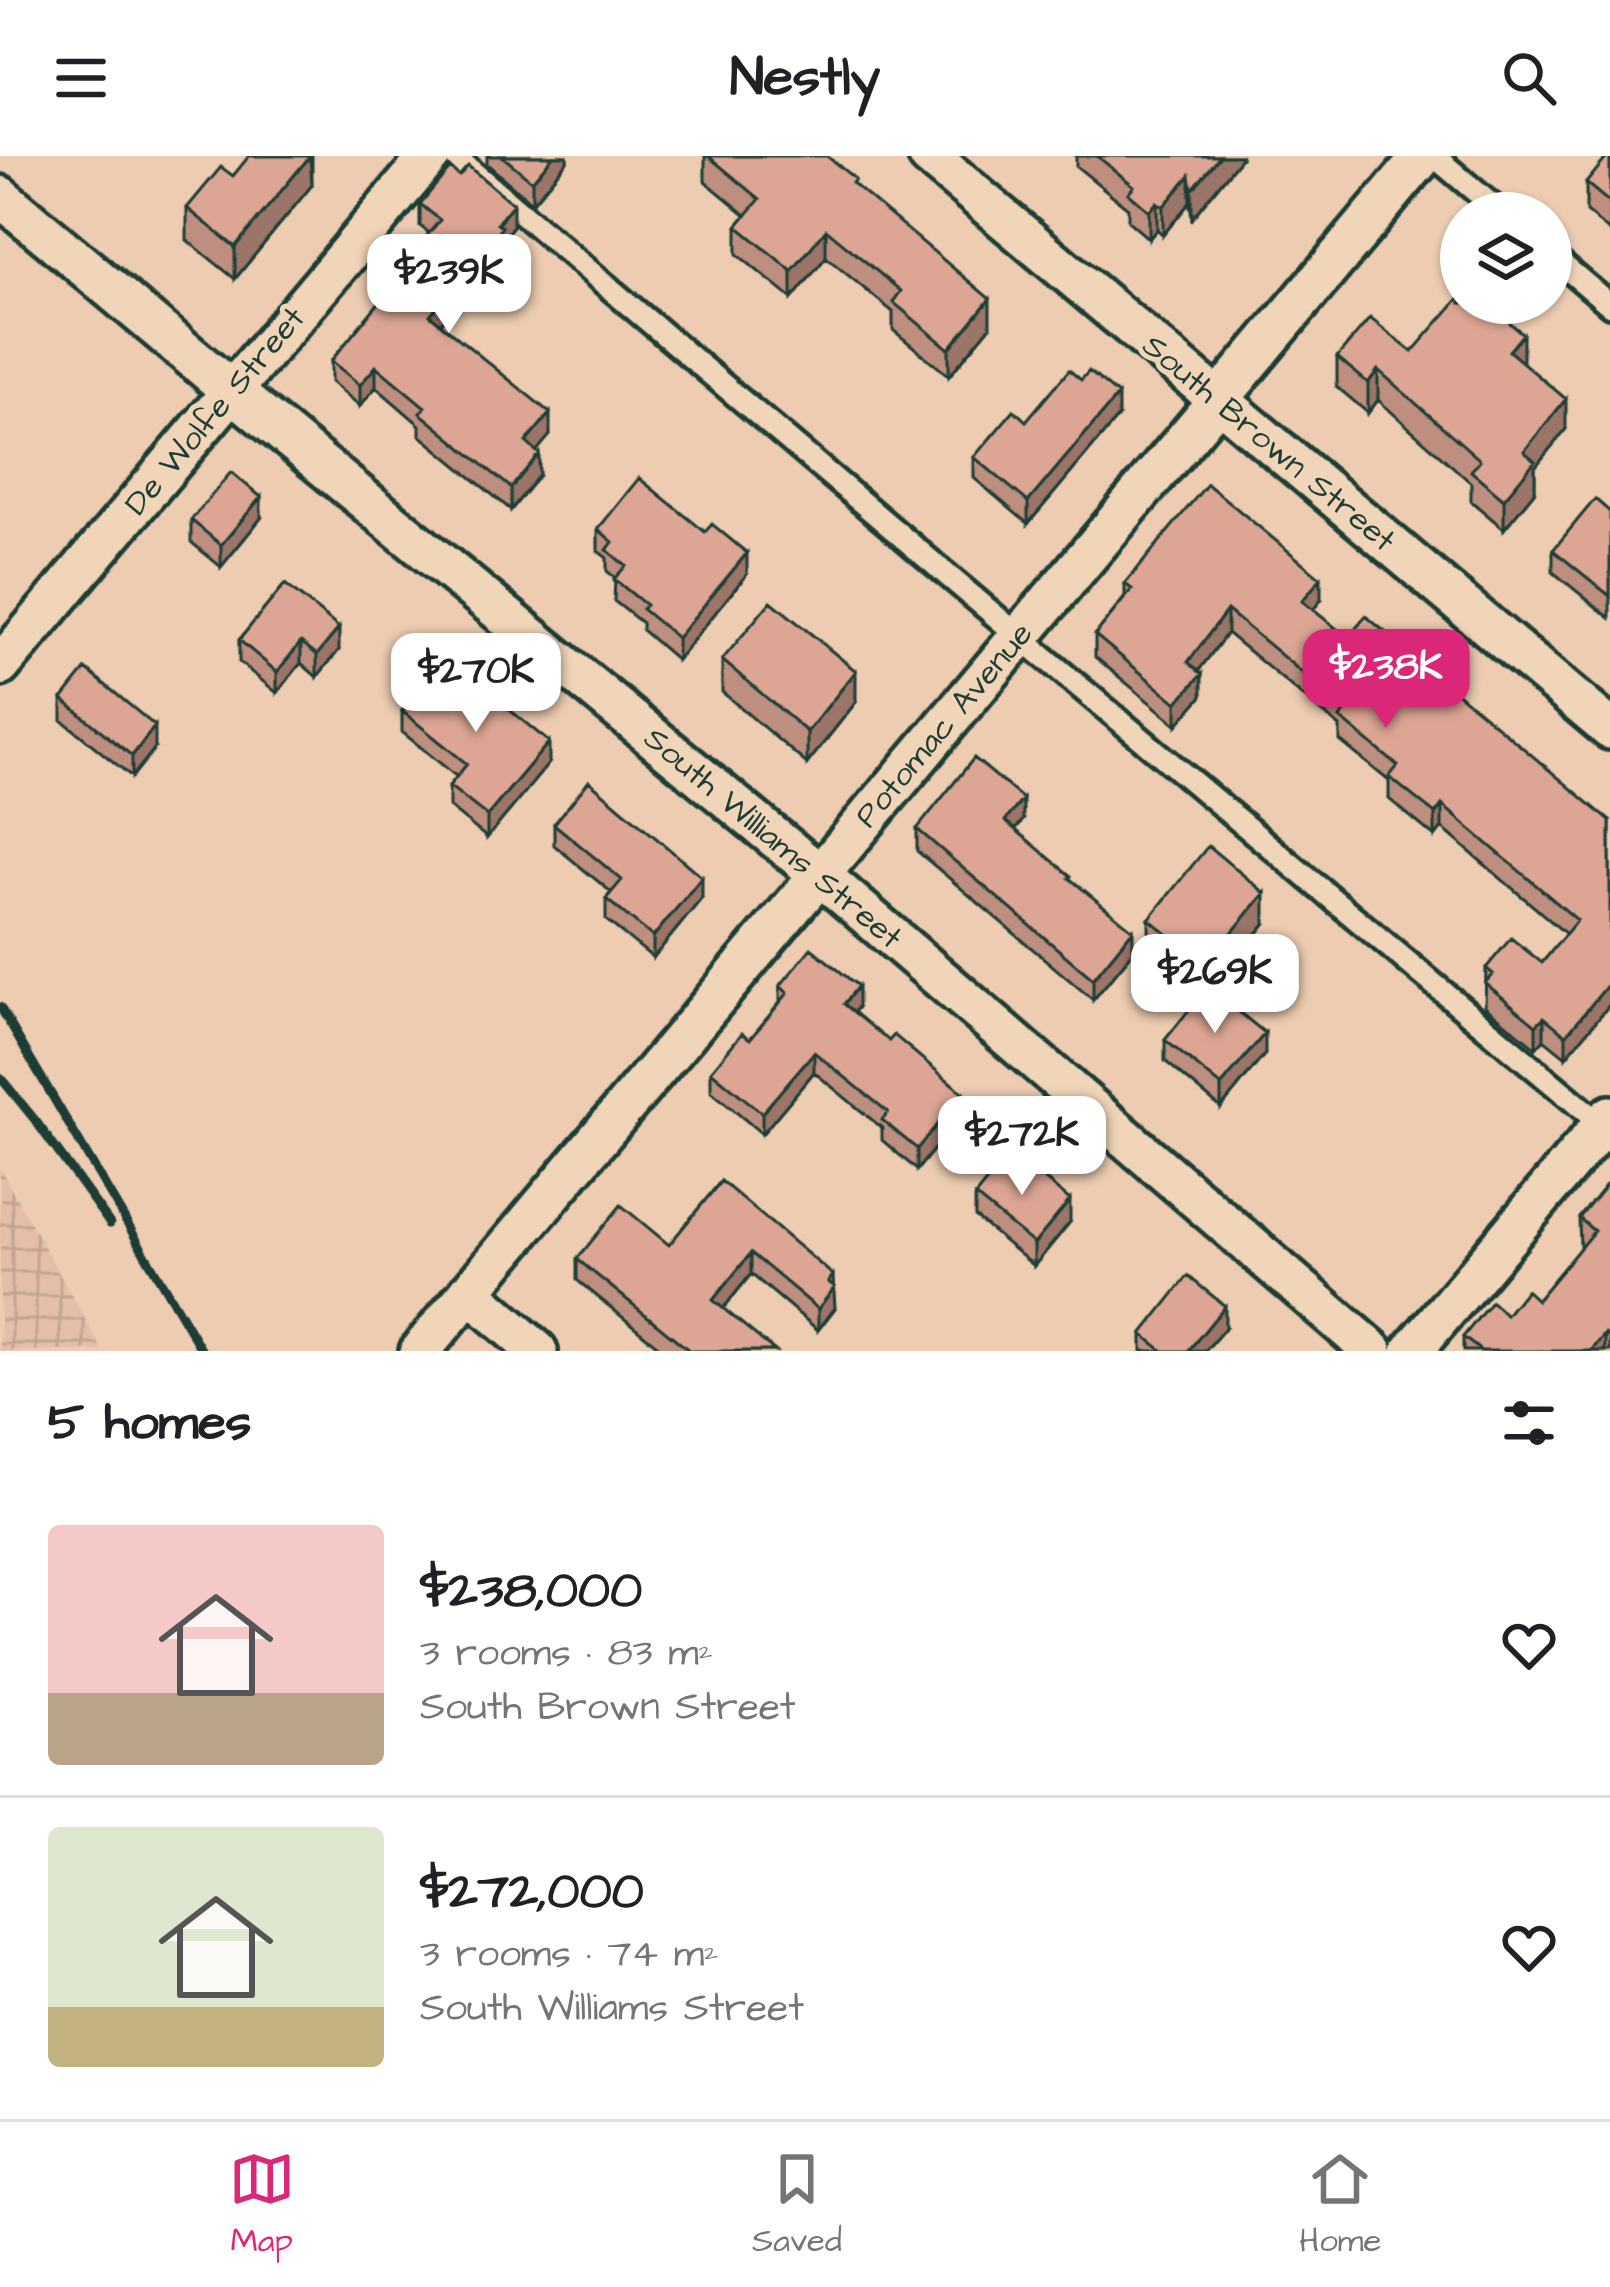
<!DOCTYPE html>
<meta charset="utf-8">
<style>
:root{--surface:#fff;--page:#f6f6f6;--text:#202124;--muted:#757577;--line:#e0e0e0;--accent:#db2777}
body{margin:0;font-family:"Architects Daughter",sans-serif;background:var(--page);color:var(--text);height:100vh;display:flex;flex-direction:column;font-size:45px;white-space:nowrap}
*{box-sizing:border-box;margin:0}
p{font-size:39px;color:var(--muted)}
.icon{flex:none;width:66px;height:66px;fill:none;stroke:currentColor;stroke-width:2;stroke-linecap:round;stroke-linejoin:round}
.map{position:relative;height:1195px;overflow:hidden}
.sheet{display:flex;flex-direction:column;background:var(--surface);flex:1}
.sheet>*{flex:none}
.controls{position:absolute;left:1440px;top:36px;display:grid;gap:24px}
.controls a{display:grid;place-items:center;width:132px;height:132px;border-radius:50%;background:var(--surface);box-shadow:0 3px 9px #0004;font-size:60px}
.price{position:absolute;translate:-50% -102px;padding:0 27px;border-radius:24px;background:#fff;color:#222;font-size:39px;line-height:78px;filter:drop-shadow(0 3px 6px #0008)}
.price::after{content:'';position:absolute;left:50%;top:72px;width:36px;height:27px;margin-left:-18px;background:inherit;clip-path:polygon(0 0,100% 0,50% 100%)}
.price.selected{background:var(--accent);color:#fff}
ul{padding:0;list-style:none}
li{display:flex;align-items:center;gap:36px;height:300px;padding:0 48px}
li+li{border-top:3px solid var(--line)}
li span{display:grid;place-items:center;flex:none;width:336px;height:240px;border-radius:12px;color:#555}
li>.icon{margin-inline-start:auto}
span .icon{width:144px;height:144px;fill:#fffc;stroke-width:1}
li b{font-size:51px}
h2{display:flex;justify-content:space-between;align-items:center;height:144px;padding:0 48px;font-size:51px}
header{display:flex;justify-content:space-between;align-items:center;height:156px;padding:0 48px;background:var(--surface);font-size:54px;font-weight:700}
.dock{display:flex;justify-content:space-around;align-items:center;height:168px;border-top:3px solid var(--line);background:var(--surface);font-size:33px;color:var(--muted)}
.dock a{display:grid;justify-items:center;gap:6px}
.dock .selected{color:var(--accent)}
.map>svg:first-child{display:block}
.industrial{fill:url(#industrial-grid)}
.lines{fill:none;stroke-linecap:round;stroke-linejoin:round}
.lane-casing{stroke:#1f3d34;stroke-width:30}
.street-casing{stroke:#1f3d34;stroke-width:48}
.lane{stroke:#f1d5b8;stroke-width:21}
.street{stroke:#f1d5b8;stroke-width:39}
.rail{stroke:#1f3d34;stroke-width:9}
.wall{fill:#be8f7f;stroke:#1f3d34;stroke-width:3}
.shaded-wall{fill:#9b7468;stroke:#1f3d34;stroke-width:3}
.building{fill:#dda694;stroke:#1f3d34;stroke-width:3}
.labels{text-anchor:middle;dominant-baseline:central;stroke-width:10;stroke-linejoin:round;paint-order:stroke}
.street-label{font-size:33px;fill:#1f3d34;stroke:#f1d5b8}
</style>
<header><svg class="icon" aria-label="menu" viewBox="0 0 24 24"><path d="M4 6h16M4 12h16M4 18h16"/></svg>Nestly<svg class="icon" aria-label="search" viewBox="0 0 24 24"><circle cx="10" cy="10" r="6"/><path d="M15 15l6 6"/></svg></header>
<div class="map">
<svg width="1610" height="1195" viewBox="0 0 1610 1195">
<defs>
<pattern id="industrial-grid" width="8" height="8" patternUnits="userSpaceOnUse" patternTransform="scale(3)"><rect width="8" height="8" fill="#e4bea6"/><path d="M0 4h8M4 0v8" fill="none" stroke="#c3a490"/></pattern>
</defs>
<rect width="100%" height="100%" fill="#edccb1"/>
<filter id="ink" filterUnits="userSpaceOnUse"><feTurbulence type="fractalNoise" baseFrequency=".00833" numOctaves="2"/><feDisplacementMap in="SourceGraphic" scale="24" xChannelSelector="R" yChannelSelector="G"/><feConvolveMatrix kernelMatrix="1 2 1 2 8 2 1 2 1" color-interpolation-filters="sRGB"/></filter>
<g filter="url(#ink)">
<path class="industrial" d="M0,1013l103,182h-103z"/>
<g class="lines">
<g class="lane-casing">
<path id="lane" d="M454,0l565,480 590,495
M1434,0l67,57
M1551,99l59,50"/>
</g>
<g class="street-casing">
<path id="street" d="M929,0l681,573
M0,40l232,195 587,483 554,477
M0,510l430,-510
M469,1136l68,59
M420,1195l1003,-1195
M1412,1195l198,-235"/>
</g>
<use href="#lane" class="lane"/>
<use href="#street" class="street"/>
<path class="rail" d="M0,851l202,344
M0,921l35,43 75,104"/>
</g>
<path class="wall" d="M312,0v29l-77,94 -48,-39v-32l46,-32z
M487,0h80v5l-35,42 -45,-39z
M705,0h122l163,171 -41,49 -56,-46v-18l-67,-55 -34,42 -55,-45v-28l9,-11 -41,-34z
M1076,0h165v2l-49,60 -2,-16 -27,33 -6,-6 -8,10 -21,-18v-13l-52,-42z
M1610,0v76l-24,-20v-29z
M420,48l93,22 -11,13v9l-61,76 109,111 -14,16 3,24 -28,35 -91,-75v-10l-44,-38 -16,19 -29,-24v-21l70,-85v-9l28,-34 -9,-7z
M1412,196l111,11 43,66 -31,38v24l-31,38 -33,-28v-18l-93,-83 -10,13 -31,-26v-30z
M1118,261l-90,107 -54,-46v-21l52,-36z
M1610,356v106l-57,-46v-22z
M261,362l-40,49 -30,-25v-22z
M598,373l149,45 -70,86 -35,-30v-7l-28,-22 1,-23 -8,-7v-13l-9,-7z
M285,428l54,66 -22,27 -16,-14 -24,30 -38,-31v-22z
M1125,428l196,16 -8,10 35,28 262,183v183l-44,53 -22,-18 -8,9 -51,-42 1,-38 56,-5 24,-29 -124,-106 -7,9 -46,-38v-18l-49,-40v-14l-113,-94 -29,38 4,25 -25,29 -82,-68v-22l30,-38z
M722,504l134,42 -49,62 -85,-72z
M62,543l93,49 -23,29 -70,-57z
M402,555l147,52 -62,75 -38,-31v-21l8,-9 -55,-45z
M1023,664l-8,10 56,50 62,72 -40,48 -176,-149v-22z
M554,668l148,74 -49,60 -47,-38v-21l5,-7 -57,-47z
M1149,763l116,5 -54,65 54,65 -44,54 -56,-47v-21l37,-46 -53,-44z
M780,830l78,21 -4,5 109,101 -46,57 -35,-30v-12l-68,-56 -52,62 -51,-43v-20l39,-32 30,-36z
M1610,1024v171h-147v-14l74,-37 43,-52 -1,-30z
M721,1025l112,105 2,22 -17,22 -67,-56 -28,35 52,42h-111l-87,-71v-21l92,-14z
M975,1040l95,26 -36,44 -59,-49z
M1225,1172l-20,23h-63v-17z"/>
<path class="shaded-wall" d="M310,0l2,29 -77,94v-32z
M553,0h14v5l-35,42v-22z
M1220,0h21v2l-49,60v-28z
M1190,19v27l-27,33v-28z
M1157,46v27l-8,10v-28z
M513,48v22l-11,13v9l-72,89v-22z
M826,73v28l-34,42v-28z
M990,143v28l-41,49v-27z
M1523,178v30l-14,-13z
M376,210v21l-16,19v-21z
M1378,214v30l-10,13v-30z
M1118,239v22l-90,107v-22z
M1566,243v30l-31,38v24l-31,38v-30l20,-48z
M550,257v22l-24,29v-22z
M539,298v21l-28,35v-22z
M261,341v21l-40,49v-22z
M747,397v21l-70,86v-22z
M1321,422v22l-19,23v-22z
M1227,454v23l-39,52v-23z
M339,472v22l-22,27v-22z
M301,486v21l-24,30v-21z
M856,515v31l-49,62v-32z
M1202,518v22l-25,29v-22z
M155,570v22l-23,29v-21z
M549,586v21l-62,75v-22z
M1023,643v21l-18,22v-21z
M1442,649v23l-7,9v-23z
M702,721v21l-49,60v-21z
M1265,737v31l-60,73v-32z
M1133,774v22l-40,48v-21z
M1610,826v22l-44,53v-22z
M858,830v21l-14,17v-20z
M1544,861v22l-8,9v-23z
M1265,877v21l-44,54v-22z
M814,896v20l-52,62v-21z
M963,937v20l-46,57v-21z
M1070,1044v22l-36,44v-22z
M751,1097v21l-38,47v-21z
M833,1119l2,33 -17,22v-21l10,-27z
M1225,1150v22l-20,23h-17z
M1605,1178v17h-14z"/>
<path class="building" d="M249,0h61l-75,91 -48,-39 34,-41 12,9z
M502,0h51l-21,25z
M708,0h119l28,23 -3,4 138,116 -41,50 -56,-47 8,-11 -75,-62 -34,42 -55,-45 23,-27z
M1097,0h123l-28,34 -2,-15 -27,32 -6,-5 -8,9 -21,-18 6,-7z
M1608,0h2v47l-24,-20z
M468,10l45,38 -16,19 5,4 -72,88 120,98 -24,29 13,12 -28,34 -91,-75 5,-6 -49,-41 -16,19 -29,-24 74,-90 -4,-4 39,-47 -20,-16 30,-36 9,8z
M1461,140v7h26l36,31 -14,17 57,48 -42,52 11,10 -31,38 -33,-28 9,-11 -102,-90 -10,13 -31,-26 33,-39 42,34z
M1069,214l12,10 8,-9 29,24 -90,107 -54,-45 40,-47 12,11z
M231,316l30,25 -40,48 -30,-25z
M639,322l66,54 7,-8 35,29 -70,85 -35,-29 4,-4 -32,-26 12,-13 -19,-16 6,-8 -15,-13z
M1207,328l114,94 -19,23 46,37 18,-22 244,205v161l-44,53 -22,-18 -8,8 -51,-42 8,-9 -7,-6 25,-30 31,25 35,-43 -135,-115 -7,9 -46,-37 9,-11 -58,-48 7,-8 -120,-100 -39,52 14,12 -25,29 -82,-68 37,-46 -7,-5z
M1595,343l15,13v84l-57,-46z
M285,428l54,44 -22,27 -16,-13 -24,30 -38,-32z
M771,445l85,70 -49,61 -85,-72z
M446,502l103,84 -62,74 -38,-30 18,-22 -65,-53z
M86,513l69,57 -23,30 -70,-57z
M974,602l49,41 -18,22 66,55 -2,2 64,52 -40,49 -176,-150z
M589,625l113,96 -49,60 -47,-38 16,-19 -68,-56z
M1208,690l57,47 -60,72 -56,-46z
M811,792l47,38 -14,18 45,37 5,-6 69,58 -46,56 -35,-29 6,-8 -74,-60 -52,61 -51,-42 31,-38 8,6 38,-46 -8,-7z
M1208,831l57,46 -44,53 -56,-46z
M1011,996l59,48 -36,44 -59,-48z
M1610,1024v158l-5,-4 -14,17h-110l-18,-14 28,-35 15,13 20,-25 11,10 57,-69 -15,-13z
M721,1025l112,94 -5,7 7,5 -17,22 -67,-56 -38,47 62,51h-85l-113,-92 44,-54 48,40z
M1188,1120l37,30 -37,45h-25l-21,-17z"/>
</g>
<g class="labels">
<g class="street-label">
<text transform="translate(215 255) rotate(-50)">De Wolfe Street</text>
<text transform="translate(1269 287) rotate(40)">South Brown Street</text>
<text transform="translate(944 569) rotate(-50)">Potomac Avenue</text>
<text transform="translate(773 682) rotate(40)">South Williams Street</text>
</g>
</g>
</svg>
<div class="controls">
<a><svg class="icon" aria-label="layers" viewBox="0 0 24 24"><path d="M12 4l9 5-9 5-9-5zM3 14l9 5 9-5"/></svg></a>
</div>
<b class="price" style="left:449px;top:180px">$239K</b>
<b class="price selected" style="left:1386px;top:575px">$238K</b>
<b class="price" style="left:476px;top:579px">$270K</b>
<b class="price" style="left:1215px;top:880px">$269K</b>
<b class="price" style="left:1022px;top:1042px">$272K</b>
</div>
<section class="sheet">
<h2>5 homes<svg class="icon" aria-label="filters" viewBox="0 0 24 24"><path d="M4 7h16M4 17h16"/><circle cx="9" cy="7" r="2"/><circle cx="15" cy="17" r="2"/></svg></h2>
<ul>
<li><span style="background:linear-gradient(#f6c9c9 70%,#b9a48a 0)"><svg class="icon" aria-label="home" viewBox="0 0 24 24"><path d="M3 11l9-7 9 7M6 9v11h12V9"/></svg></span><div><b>$238,000</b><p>3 rooms · 83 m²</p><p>South Brown Street</p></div><svg class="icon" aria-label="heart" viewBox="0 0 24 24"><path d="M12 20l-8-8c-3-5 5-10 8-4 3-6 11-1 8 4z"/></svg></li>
<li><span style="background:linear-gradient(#dfe7d0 75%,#c2b280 0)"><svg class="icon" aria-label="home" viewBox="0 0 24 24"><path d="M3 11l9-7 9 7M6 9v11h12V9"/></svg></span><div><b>$272,000</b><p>3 rooms · 74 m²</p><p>South Williams Street</p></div><svg class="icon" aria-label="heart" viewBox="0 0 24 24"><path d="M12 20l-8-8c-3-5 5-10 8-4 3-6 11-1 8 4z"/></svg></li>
</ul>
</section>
<nav class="dock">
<a class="selected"><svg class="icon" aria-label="map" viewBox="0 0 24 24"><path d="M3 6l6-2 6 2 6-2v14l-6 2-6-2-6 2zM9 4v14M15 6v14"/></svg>Map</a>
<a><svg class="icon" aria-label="saved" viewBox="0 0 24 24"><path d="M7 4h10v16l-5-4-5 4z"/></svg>Saved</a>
<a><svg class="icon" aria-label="home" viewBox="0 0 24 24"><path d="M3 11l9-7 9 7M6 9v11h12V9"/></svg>Home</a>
</nav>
